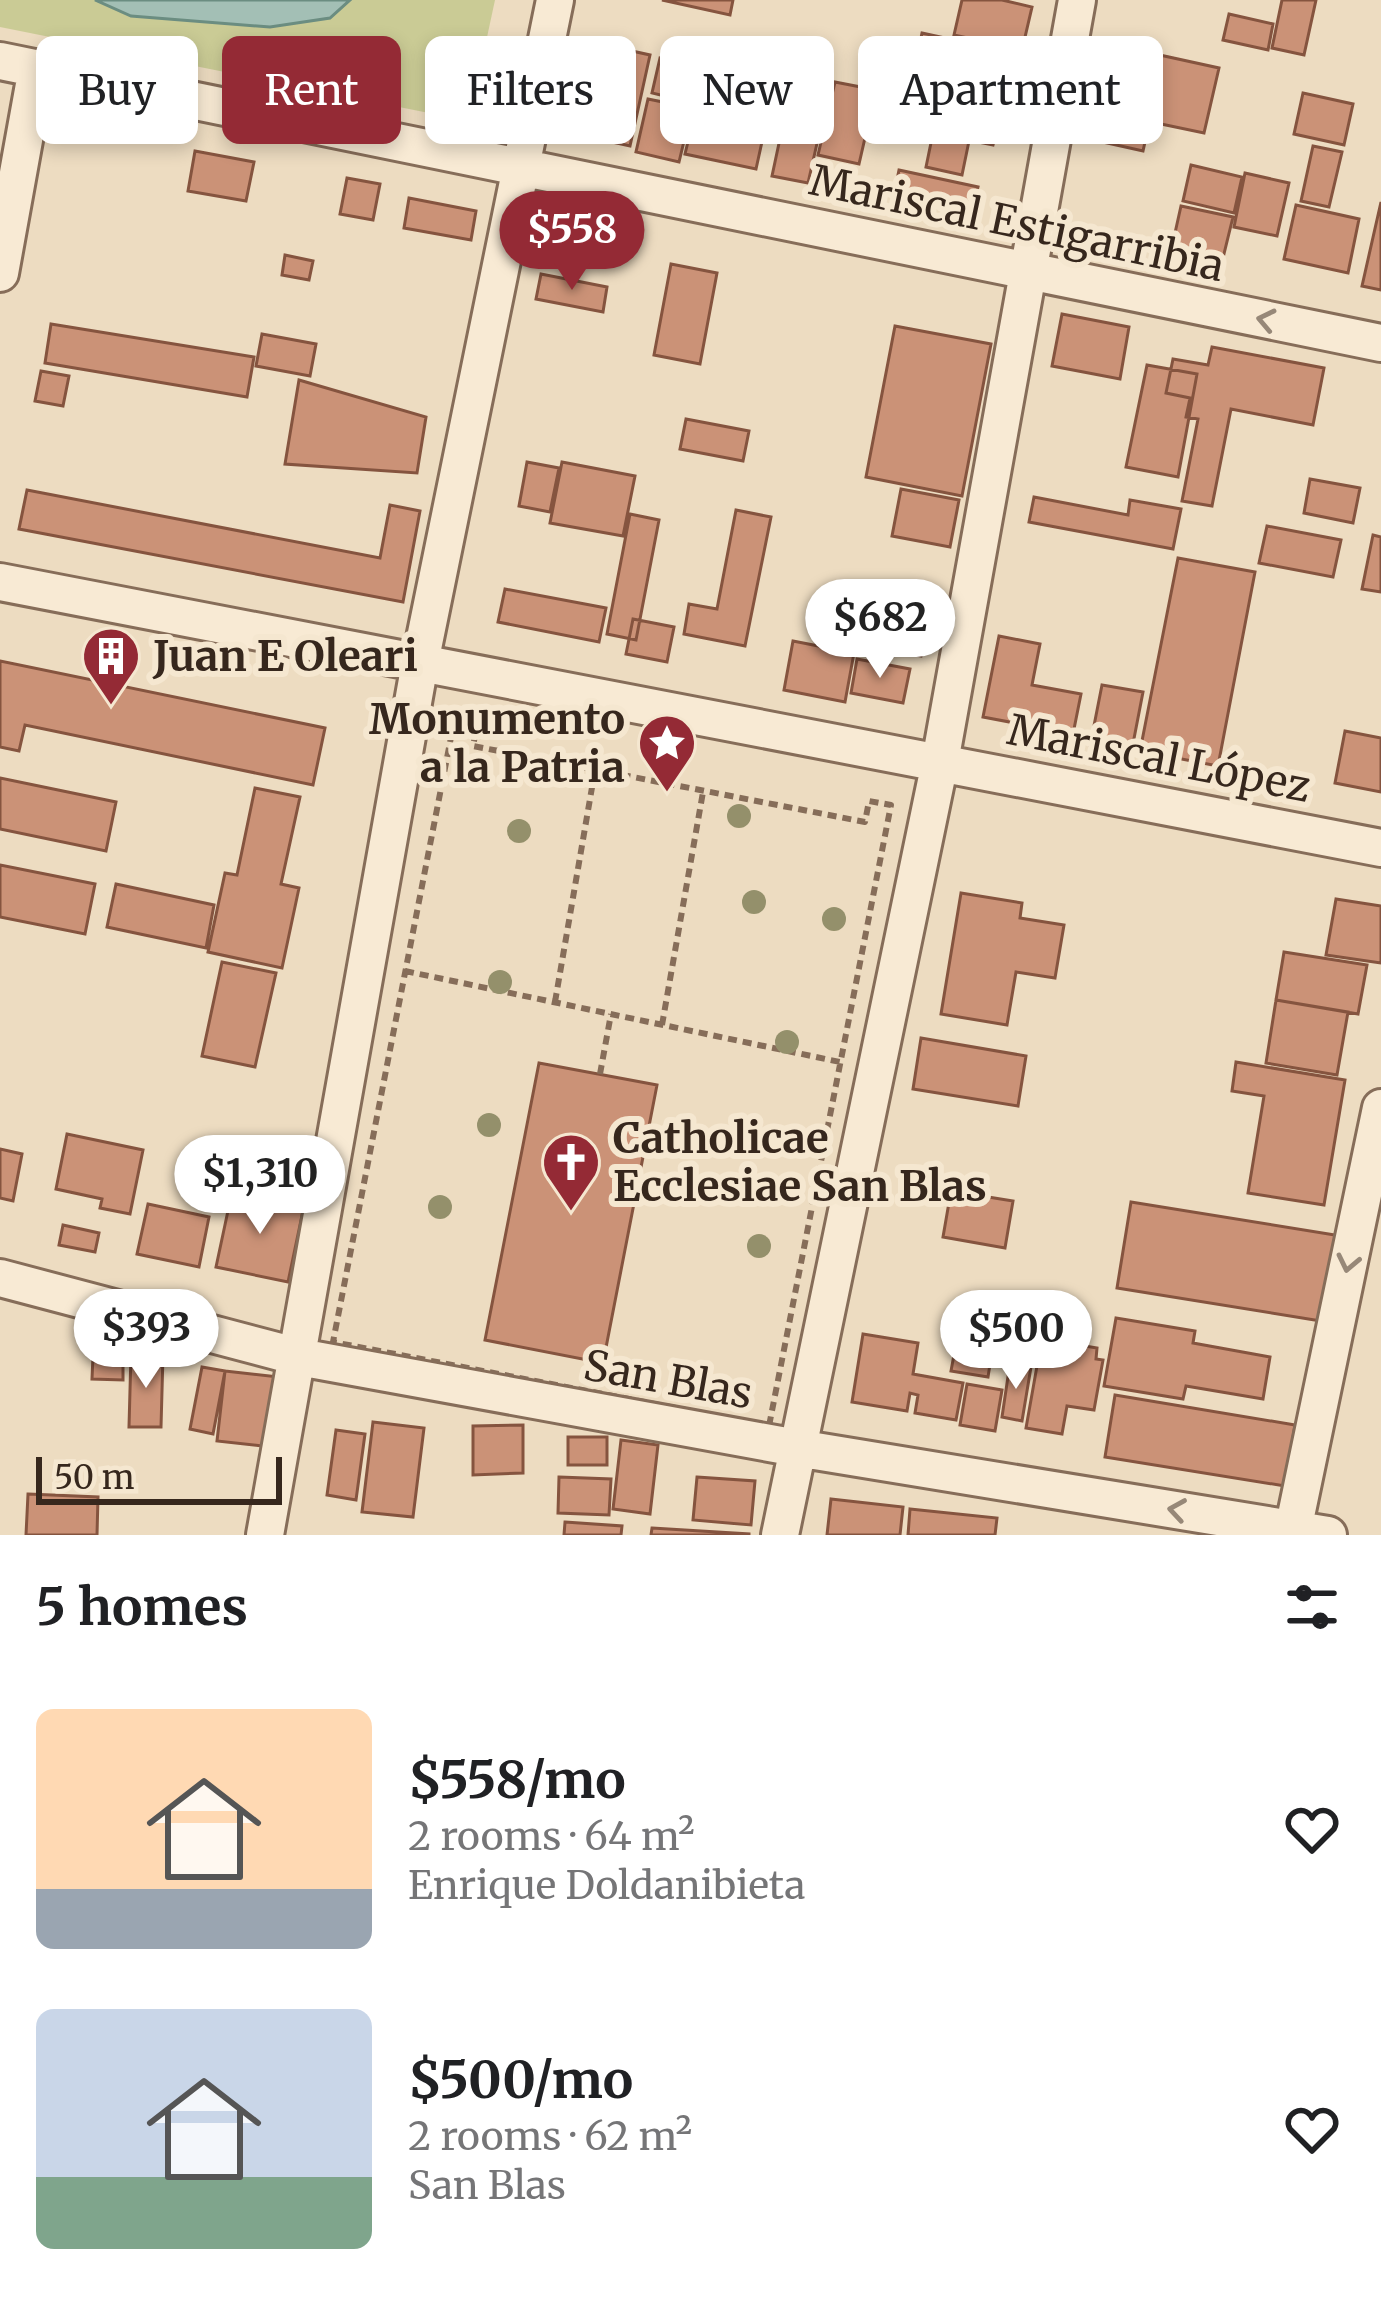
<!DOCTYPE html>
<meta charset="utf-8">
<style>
:root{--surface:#fff;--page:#f6f6f6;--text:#202124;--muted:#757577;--accent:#942a35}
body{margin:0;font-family:Merriweather,serif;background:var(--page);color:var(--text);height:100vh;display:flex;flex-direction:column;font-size:45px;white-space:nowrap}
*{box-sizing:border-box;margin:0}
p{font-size:39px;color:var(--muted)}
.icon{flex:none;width:66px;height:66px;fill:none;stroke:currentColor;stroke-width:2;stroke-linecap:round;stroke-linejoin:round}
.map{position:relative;height:1535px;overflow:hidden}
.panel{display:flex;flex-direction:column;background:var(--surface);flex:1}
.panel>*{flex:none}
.guide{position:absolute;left:36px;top:36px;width:1311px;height:108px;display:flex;gap:24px}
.scale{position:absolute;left:36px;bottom:30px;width:246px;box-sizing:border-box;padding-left:12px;border:6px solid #36271d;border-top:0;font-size:33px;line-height:42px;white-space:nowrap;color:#36271d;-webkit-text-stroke:9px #f5e7d0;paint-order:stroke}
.price{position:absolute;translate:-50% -102px;padding:0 27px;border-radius:42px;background:#fff;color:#222;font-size:39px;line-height:78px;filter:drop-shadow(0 3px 6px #0008)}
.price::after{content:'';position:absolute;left:50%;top:72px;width:36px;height:27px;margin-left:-18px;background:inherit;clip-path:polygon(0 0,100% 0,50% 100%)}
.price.active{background:var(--accent);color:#fff}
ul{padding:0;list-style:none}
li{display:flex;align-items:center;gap:36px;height:300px;padding:0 36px}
li span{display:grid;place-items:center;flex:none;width:336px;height:240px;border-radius:18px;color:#555}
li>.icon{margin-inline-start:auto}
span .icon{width:144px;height:144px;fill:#fffc;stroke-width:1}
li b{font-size:51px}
h2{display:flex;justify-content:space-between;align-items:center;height:144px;padding:0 36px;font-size:51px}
.chip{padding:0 42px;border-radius:18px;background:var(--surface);box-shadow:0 6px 18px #0003;font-size:42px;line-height:108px}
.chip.active{background:var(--accent);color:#fff}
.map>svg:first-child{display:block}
.green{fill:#cacb95}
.water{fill:#a3bfb5;stroke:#6b8d81;stroke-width:3}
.building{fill:#cb9277;stroke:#85543f;stroke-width:3}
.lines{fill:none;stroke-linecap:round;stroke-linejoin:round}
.street-casing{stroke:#866d59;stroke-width:42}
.path{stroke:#866d59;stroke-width:6;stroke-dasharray:9 6;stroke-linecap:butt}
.street{stroke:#f8ead4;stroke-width:36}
.tree{fill:#94906b}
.oneway{stroke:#978878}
.labels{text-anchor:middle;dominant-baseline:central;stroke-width:12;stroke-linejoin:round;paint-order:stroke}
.street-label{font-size:42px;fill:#36271d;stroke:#f5e7d0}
.poi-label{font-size:42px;font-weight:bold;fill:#36271d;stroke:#f5e7d0;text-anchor:start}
</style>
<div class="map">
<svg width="1381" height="1535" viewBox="0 0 1381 1535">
<rect width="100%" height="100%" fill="#eddcc1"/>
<path class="green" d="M0,0h495l-26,121 -469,-94z"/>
<path class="water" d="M95,0h255l-20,18 -60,9 -139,-11z"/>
<path class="building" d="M662,0h71l-3,15z
M962,0h40l30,7 -10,43 -68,-15z
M1282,0h34l-12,55 -32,-7z
M1229,14l44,10 -5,26 -45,-10z
M922,33l50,11 -9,43 -50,-11z
M976,44l42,10 -10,45 -42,-10z
M605,45l45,10 -20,91 -45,-10z
M1114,45l105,23 -15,65 -105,-22z
M660,58l44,10 -7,36 -45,-11z
M886,76l57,12 -10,45 -58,-13z
M835,82l41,8 -17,74 -41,-9z
M791,87l37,8 -20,88 -36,-7z
M1303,93l50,11 -9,41 -50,-11z
M648,99l44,9 -13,54 -43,-10z
M958,100l44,9 -9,36 -44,-9z
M697,104l70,15 -11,50 -71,-15z
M1098,123l49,10 -4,18 -49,-11z
M933,133l36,8 -7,34 -36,-8z
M1313,146l29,6 -13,55 -28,-6z
M195,151l59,11 -8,39 -58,-10z
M1191,165l51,12 -8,36 -51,-12z
M899,170l79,17 -6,25 -78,-18z
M1245,173l44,10 -12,53 -43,-9z
M347,178l33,6 -7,36 -33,-6z
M409,198l67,13 -5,29 -67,-12z
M1381,202v88l-19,-4z
M1296,205l63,14 -11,54 -64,-14z
M1181,206l52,11 -11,45 -51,-11z
M285,255l28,6 -4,19 -27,-5z
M671,264l46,9 -17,91 -46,-9z
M541,274l66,13 -4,25 -67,-13z
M1062,314l67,13 -9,52 -68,-13z
M51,324l203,33 -7,40 -202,-34z
M895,326l96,18 -29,152 -96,-19z
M262,334l54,10 -6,32 -54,-10z
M1212,347l112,21 -11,57 -82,-16 -19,97 -30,-5 16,-82 -12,-2 4,-19 -24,-5 7,-34 35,6z
M1147,365l50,9 -19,103 -52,-10z
M41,371l28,5 -6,30 -28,-5z
M299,380l127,37 -9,56 -132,-9z
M686,419l63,12 -6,30 -63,-12z
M527,462l32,6 -9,44 -31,-6z
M562,462l73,14 -12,60 -73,-13z
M1310,479l50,9 -7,35 -49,-10z
M901,489l58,11 -9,47 -58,-11z
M27,490l353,68 10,-53 30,6 -17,91 -384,-73z
M1034,497l94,18 2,-15 51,9 -8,40 -144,-27z
M736,510l35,7 -26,129 -61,-12 5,-30 28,5z
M630,514l29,6 -23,120 -29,-6z
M1267,526l74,14 -8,37 -74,-14z
M1373,535l8,2v55l-19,-3z
M1178,558l77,14 -37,194 -78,-15z
M505,589l101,19 -7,34 -101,-20z
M869,598l61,11 -9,47 -61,-11z
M633,619l41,8 -7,35 -41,-8z
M999,636l41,8 -8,41 49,9 -8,40 -90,-17z
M793,641l61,12 -9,49 -61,-12z
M857,659l53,10 -7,34 -52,-10z
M0,661l325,67 -12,57 -288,-60 -6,26 -19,-4z
M1102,685l41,7 -12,62 -41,-8z
M1345,731l36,7v54l-46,-9z
M0,778l116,24 -10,49 -106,-22z
M255,788l45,9 -19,87 18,4 -17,80 -74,-16 17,-79 12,2z
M0,865l95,19 -10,50 -85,-17z
M116,884l98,21 -8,43 -99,-21z
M961,893l61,10 -2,15 44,7 -9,53 -39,-6 -9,53 -66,-11z
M1336,899l45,7v57l-55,-8z
M1284,952l83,13 -9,49 -82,-14z
M222,962l54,11 -21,94 -53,-11z
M1276,1000l72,12 -11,63 -71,-12z
M921,1038l105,18 -8,50 -105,-17z
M1236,1062l109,18 -21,125 -76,-12 16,-97 -32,-5z
M539,1063l118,22 -54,278 -118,-23z
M67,1134l76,16 -13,64 -30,-6 2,-9 -46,-10z
M0,1149l22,5 -9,47 -13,-3z
M951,1191l62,10 -8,47 -62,-11z
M232,1192l72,14 -16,76 -72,-15z
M1131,1202l210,34 -14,86 -210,-34z
M148,1204l61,13 -10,50 -62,-13z
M63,1225l36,8 -4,19 -36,-7z
M1116,1318l79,13 -2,12 77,14 -7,42 -77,-13 -3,13 -79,-13z
M958,1333l36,6 -6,38 -37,-6z
M863,1334l55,9 -5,31 50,9 -7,37 -41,-7 3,-18 -8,-2 -3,18 -55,-9z
M1061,1342l36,6 -1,11 7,1 -9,50 -27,-4 -5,28 -36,-6 14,-79 20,4z
M131,1354l32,1 -2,72h-32z
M93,1356l30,1v23l-31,-1z
M1010,1363l21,4 -9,54 -20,-4z
M202,1367l23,4 -12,63 -23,-5z
M225,1371l54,6 -8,70 -54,-6z
M967,1384l35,6 -7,41 -35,-6z
M1115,1395l180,30 -10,61 -180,-29z
M373,1422l51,6 -11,89 -51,-5z
M523,1425v48l-50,2v-49z
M336,1430l29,4 -9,66 -29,-5z
M568,1437h39v28h-39z
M621,1440l37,5 -8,69 -37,-5z
M559,1477l52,2 -2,36 -51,-2z
M697,1477l58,4 -4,44 -58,-5z
M28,1494l70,3 -1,38h-71z
M831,1499l72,8 -3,28h-73z
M910,1509l87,9 -2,17h-87z
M565,1522l57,4 -1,9h-57z
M652,1528l97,6v1h-98z"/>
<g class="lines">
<g class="street-casing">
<path id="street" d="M0,61l1381,282
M0,273l37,-205
M0,582l1381,266
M0,1278l299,79 498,91 531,87
M265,1535l155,-872 135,-663
M780,1535l160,-773 137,-762
M1292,1535l89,-427"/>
</g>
<path class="path" d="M454,722l23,4 -4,20 392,76 4,-21 22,4 -122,621 -436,-84z
M405,971l435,91
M555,1002l40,-232
M662,1025l41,-233
M600,1074l11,-60"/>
<use href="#street" class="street"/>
</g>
<g class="tree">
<circle cx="739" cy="816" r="12"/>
<circle cx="519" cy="831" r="12"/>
<circle cx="754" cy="902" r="12"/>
<circle cx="834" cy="919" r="12"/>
<circle cx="500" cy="982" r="12"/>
<circle cx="787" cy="1042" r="12"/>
<circle cx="489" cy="1125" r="12"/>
<circle cx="440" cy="1207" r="12"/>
<circle cx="759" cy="1246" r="12"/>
</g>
<defs><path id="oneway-chevron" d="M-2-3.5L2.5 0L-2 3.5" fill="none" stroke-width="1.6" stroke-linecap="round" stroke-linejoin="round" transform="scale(3)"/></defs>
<g class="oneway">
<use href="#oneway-chevron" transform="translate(1266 320) rotate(-168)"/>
<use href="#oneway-chevron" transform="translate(1348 1263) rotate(102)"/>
<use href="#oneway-chevron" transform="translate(1177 1510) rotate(-171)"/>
</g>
<defs>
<g id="building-pin" transform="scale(3)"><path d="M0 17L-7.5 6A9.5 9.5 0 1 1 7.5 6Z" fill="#942a35" stroke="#f5e7d0"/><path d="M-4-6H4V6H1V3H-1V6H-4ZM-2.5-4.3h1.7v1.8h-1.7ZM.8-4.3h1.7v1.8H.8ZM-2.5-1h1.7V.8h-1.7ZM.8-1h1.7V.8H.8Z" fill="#fff"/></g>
<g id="sight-pin" transform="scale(3)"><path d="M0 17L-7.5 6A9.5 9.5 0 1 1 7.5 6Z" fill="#942a35" stroke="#f5e7d0"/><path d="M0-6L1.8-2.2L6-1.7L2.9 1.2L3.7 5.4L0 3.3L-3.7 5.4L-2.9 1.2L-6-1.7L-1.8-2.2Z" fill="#fff"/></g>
<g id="church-pin" transform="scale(3)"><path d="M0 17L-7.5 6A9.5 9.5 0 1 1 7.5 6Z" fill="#942a35" stroke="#f5e7d0"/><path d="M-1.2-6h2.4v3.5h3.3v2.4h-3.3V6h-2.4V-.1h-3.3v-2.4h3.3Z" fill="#fff"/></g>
</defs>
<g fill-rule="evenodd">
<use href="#building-pin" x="111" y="656"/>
<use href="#sight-pin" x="667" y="743"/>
<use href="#church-pin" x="571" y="1162"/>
</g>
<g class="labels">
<g class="street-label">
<text transform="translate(1017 223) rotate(12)">Mariscal Estigarribia</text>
<text transform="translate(1159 758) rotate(11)">Mariscal López</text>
<text transform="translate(668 1379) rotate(10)">San Blas</text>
</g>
<g class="poi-label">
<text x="153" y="656">Juan E Oleari</text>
<text x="625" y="719" text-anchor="end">Monumento<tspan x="625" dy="48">a la Patria</tspan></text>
<text x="613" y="1138">Catholicae<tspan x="613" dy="48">Ecclesiae San Blas</tspan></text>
</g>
</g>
</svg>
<div class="scale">50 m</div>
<b class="price active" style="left:572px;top:293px">$558</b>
<b class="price" style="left:880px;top:681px">$682</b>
<b class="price" style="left:260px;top:1237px">$1,310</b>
<b class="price" style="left:146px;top:1391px">$393</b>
<b class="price" style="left:1016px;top:1392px">$500</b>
<div class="guide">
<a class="chip">Buy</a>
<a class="chip active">Rent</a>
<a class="chip">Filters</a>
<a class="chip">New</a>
<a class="chip">Apartment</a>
</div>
</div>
<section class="panel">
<h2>5 homes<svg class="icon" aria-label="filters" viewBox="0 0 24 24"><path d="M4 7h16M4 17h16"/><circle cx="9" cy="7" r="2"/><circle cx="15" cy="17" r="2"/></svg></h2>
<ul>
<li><span style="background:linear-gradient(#ffd9b3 75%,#9aa5b1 0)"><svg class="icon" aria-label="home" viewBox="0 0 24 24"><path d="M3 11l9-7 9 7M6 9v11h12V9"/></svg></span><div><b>$558/mo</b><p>2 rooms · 64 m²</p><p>Enrique Doldanibieta</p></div><svg class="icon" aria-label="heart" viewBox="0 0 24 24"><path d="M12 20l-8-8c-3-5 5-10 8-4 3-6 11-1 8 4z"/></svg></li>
<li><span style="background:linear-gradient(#c9d6e8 70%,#7fa58c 0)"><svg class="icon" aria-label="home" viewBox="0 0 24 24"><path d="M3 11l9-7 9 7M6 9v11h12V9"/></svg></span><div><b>$500/mo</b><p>2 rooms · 62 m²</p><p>San Blas</p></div><svg class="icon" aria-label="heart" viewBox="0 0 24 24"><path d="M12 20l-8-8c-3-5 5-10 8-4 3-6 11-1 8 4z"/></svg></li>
</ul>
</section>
